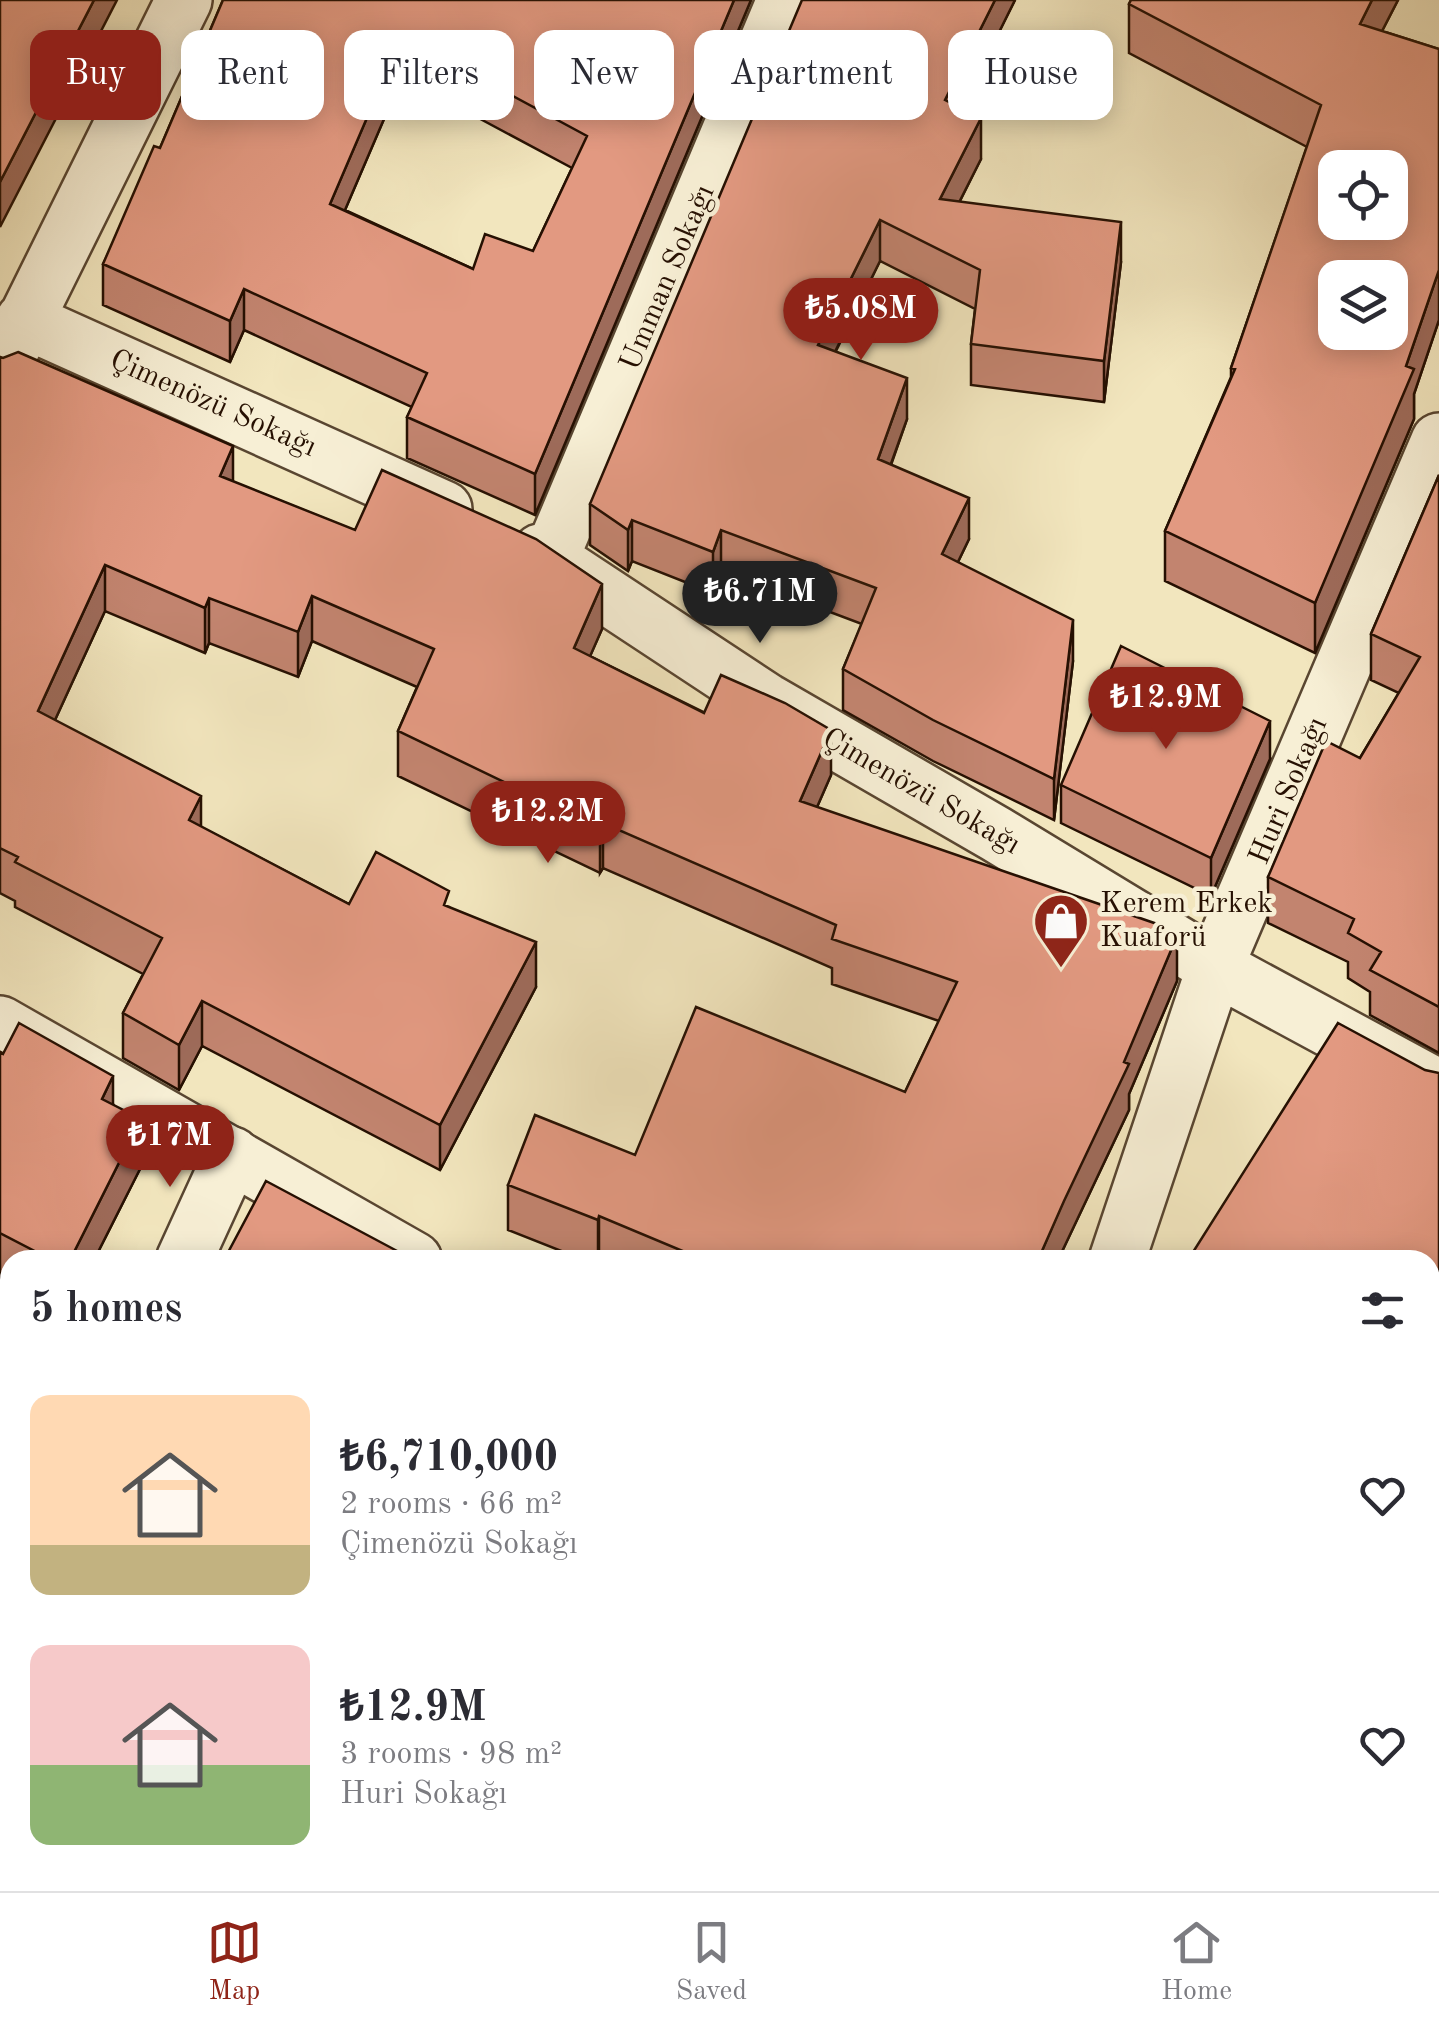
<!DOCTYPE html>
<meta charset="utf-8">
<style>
:root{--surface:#fff;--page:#f7f7f7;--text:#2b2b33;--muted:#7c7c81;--line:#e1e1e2;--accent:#8f2418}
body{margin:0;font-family:"Old Standard TT",serif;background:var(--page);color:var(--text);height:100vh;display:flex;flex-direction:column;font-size:38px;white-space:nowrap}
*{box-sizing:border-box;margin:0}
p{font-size:32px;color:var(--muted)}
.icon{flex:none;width:55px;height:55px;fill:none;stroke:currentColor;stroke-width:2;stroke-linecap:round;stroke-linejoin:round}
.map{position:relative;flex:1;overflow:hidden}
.side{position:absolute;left:0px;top:1250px;width:1440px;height:642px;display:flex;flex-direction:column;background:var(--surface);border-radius:30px 30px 0 0;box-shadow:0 5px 25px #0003}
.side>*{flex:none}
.hud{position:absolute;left:30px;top:30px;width:1380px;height:90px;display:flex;gap:20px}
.fabs{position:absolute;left:1318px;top:150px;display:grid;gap:20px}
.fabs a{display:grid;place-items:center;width:90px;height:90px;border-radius:20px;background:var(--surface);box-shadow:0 5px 25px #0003;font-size:50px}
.price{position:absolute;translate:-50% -85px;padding:0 22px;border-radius:35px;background:var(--accent);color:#fff;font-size:32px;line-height:65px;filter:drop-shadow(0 2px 5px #0008)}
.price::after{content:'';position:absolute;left:50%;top:60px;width:30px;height:22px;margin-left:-15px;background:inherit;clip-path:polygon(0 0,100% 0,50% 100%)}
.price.active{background:#222;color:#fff}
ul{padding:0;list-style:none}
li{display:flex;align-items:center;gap:30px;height:250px;padding:0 30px}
li span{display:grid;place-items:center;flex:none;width:280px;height:200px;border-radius:20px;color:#555}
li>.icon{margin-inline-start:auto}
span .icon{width:120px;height:120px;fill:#fffc;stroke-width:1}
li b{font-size:42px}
h2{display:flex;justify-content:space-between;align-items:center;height:120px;padding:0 30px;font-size:42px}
.chip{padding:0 35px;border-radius:20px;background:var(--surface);box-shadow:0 5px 25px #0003;font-size:35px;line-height:90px}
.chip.active{background:var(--accent);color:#fff}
.dock{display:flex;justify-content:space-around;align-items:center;height:140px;border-top:2px solid var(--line);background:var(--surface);font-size:28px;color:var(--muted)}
.dock a{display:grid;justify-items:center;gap:5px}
.dock .active{color:var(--accent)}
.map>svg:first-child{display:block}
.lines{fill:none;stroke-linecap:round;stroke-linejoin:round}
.minor-casing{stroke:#594631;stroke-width:60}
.tertiary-casing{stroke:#594631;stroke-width:60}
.minor{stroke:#f7efd5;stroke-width:55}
.tertiary{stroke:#f7efd5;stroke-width:55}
.wall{fill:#c2846f;stroke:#261002;stroke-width:2.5;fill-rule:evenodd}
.shaded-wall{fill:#9e6b5a;stroke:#261002;stroke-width:2.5}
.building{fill:#e29981;stroke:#261002;stroke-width:2.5;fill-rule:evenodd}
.labels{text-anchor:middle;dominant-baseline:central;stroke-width:9;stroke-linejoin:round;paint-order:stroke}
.street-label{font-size:30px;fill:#261002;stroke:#f7efd5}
.poi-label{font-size:30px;fill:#261002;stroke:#f7efd5;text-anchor:start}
</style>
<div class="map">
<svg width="1439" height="1891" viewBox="0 0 1439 1891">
<rect width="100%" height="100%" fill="#f2e6be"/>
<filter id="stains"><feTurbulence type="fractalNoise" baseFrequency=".002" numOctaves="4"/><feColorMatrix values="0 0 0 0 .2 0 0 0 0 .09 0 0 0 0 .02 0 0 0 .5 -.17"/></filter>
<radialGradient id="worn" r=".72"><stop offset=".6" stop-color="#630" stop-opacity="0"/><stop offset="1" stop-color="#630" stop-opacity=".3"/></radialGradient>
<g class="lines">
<g class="minor-casing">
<path id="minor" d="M24,320l420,189
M0,372l184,-372
M540,552l226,149 230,133 219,133 224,121
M551,557l234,-557
M184,1260l48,-105
M1117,1260l98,-293 224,-526
M0,1664l10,-22
M367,1882l14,9
M668,1882v9
M1295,1882v9"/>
</g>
<g class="tertiary-casing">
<path id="tertiary" d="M0,1024l414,236
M1430,1815l9,6"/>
</g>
<use href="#minor" class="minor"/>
<use href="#tertiary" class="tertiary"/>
</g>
<path class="wall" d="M223,0h528l-216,515 -128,-57v-41l5,-10 -168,-77 -14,32 -127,-57v-41l57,-116zM402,77l170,91 -39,83 -60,18 -128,-59z
M1015,0l-54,108 20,51 -21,42 161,61 -17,140 -133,-17v-41l4,-35 -95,-48 -44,90 71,68 -16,46 78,74 -11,23 115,99 -19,159 -121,-59 -90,-51v-41l19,-45 -141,-53 -8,22 -81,-32 -4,10 -38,-26v-41z
M1131,0h267l-16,31 57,18v271l-25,74v25l-99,234 -150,-72v-50l66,-154v-9l76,-221 -178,-94v-49z
M0,357l233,125 369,147 -12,27 241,119 -14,32 360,174 -48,113v16l-71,150h-474l-76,-30v-45l397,-93 34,-71 -107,-37v-16l-229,-100 -3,5 -202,-97v-45l19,-44 -105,-46 -14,36 -89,-34 -4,10 -100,-42 -50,109 146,107 148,77 100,3 87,80 -96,183 -238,-124 -23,44 -56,-32v-45l20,-39 -128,-67v-6l-15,-8z
M1439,475v578l-69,-38v-23l-22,-14v-16l-80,-39v-46l92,-119 39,-65 -28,-13v-46z
M1270,759l-59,137 -150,-73v-38z
M0,1052l113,52 28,63 -47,93h-84v27l-10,-6z
M1430,1597l9,6v166l-9,-4z
M10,1691v165l-10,-6v-153z
M53,1882h255l-5,9h-236z
M1135,1882h73l-2,9h-44z"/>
<path class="shaded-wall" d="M94,0h23l-117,227v-45z
M734,0h17l-216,515v-41z
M995,0h20l-70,141v-41z
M1372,0h26l-38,74v-50z
M402,36v41l-72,168v-41z
M981,118v41l-41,81v-41z
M880,220v41l-62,125v-41z
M1121,222v40l-17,140v-41z
M1439,270v50l-25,74v25l-99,234v-50l91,-237z
M244,289v41l-14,32v-41z
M907,378v41l-29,81v-41z
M233,446v45l-13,-15z
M969,498v41l-27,56v-41z
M632,520v41l-4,10v-41z
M721,530v41l-8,22v-41z
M105,565v46l-67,146v-46z
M602,584v45l-28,64v-45z
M312,596v45l-14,36v-45z
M209,598v45l-4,10v-45z
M1073,620v41l-19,159v-41z
M1270,721v38l-59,137v-38z
M831,730v45l-31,71v-45z
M201,796v45l-12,-21z
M603,823v45l-3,5v-45z
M1177,936v45l-48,113v16l-71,150h-20z
M536,942v45l-96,183v-45z
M202,1001v45l-23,44v-45z
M113,1076v48l-11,-25z
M141,1119v48l-47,93h-24z
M599,1216v44h-1v-40z
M1439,1287v45l-9,15v-46z
M10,1438v36l-10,21v-36z
M283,1882h25l-5,9h-25z"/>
<path class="building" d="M0,0h94l-94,182z
M223,0h511l-199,474 -128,-57 20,-44 -183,-84 -14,32 -127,-57 51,-118 6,2zM402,36l185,100 -54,115 -48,-17 -12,35 -143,-65z
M802,0h193l-50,100 36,18 -41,81 181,23 -17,139 -133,-17 9,-74 -100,-50 -62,125 89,33 -29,81 91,39 -27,56 131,66 -19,159 -121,-59 -90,-51 33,-81 -155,-58 -8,22 -81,-32 -4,10 -38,-26z
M1131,0h241l-12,24 79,25v221l-33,96 8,3 -99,234 -150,-72 70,-162 -4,-1 90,-263 -192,-101zM1335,168h55v54h-55zM1335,278h55v54h-55z
M18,352l215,94 -13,30 135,54 27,-60 154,69 66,45 -28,64 130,65 17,-38 64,28 46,27 -31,71 360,124 17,11 -53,126 5,2 -65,137 -26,59h-334l-105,-44 -1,4 -90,-35 27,-70 100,40 61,-148 209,85 52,-110 -125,-43 4,-14 -233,-102 -3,5 -202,-97 36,-82 -122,-53 -14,36 -89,-34 -4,10 -100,-43 -67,146 163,85 -12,24 160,84 27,-52 73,39 -5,14 92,37 -96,183 -238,-124 -23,44 -56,-32 39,-75 -147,-76 3,-5 -18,-9v-491l3,1z
M1439,475v532l-69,-37 11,-18 -33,-19 6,-14 -86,-42 58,-136 34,17 60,-101 -49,-23z
M1121,646l149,75 -59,137 -150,-73z
M19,1023l94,53 -11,23 39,20 -71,141h-18l-52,-27v-181l3,2z
M1338,1023l87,47 14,3v214l-9,14v-41h-242z
M266,1181l148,79h-190z
M0,1377l10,5v56l-10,21z
M1430,1597l9,6v128l-9,-4z
M5,1688l5,3v124l-10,-6v-112z
M1430,1843h9v48h-96v-9h87z
M122,1882h161l-5,9h-142z
M539,1882h50l4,9h-76z"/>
<defs>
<g id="shop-pin" transform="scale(2.875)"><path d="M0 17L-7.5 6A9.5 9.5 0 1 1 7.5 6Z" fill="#8f2418" stroke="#f7efd5"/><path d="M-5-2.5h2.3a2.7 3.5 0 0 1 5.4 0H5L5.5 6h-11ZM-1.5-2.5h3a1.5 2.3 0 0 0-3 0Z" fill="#fff"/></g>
</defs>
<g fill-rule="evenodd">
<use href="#shop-pin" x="1061" y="921"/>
</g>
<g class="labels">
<g class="street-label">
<text transform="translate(668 278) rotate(-67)">Umman Sokağı</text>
<text transform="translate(213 404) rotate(24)">Çimenözü Sokağı</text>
<text transform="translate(1289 791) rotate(-67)">Huri Sokağı</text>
<text transform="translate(921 792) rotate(30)">Çimenözü Sokağı</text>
</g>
<g class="poi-label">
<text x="1100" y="904">Kerem Erkek<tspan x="1100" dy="34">Kuaforü</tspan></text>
</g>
</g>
<rect width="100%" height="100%" filter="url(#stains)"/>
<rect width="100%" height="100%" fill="url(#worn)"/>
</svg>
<div class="fabs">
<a><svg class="icon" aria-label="locate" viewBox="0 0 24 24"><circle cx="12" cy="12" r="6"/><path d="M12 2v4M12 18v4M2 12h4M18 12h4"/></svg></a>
<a><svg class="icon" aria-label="layers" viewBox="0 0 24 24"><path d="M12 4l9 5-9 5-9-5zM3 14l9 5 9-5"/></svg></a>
</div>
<b class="price" style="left:861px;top:363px">₺5.08M</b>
<b class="price active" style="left:760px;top:646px">₺6.71M</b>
<b class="price" style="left:1166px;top:752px">₺12.9M</b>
<b class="price" style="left:548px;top:866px">₺12.2M</b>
<b class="price" style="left:170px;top:1190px">₺17M</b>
<div class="hud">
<a class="chip active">Buy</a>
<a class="chip">Rent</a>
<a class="chip">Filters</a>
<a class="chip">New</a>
<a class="chip">Apartment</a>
<a class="chip">House</a>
</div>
<section class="side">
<h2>5 homes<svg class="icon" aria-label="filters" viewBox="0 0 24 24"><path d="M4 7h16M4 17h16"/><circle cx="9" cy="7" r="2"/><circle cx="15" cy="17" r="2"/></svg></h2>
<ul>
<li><span style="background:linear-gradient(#ffd9b3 75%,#c2b280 0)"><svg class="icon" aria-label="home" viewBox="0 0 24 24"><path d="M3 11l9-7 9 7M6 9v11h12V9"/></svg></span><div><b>₺6,710,000</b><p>2 rooms · 66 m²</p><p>Çimenözü Sokağı</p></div><svg class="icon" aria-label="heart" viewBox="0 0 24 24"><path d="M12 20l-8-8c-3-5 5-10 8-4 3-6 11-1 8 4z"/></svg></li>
<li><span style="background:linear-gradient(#f6c9c9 60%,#8fb573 0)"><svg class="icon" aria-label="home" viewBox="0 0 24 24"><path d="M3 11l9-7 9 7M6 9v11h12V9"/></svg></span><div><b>₺12.9M</b><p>3 rooms · 98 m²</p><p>Huri Sokağı</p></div><svg class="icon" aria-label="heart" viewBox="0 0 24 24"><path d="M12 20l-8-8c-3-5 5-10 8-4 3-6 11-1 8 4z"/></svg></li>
</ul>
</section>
</div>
<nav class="dock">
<a class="active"><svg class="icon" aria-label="map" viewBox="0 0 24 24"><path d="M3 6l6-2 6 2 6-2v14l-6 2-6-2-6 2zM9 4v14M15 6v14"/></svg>Map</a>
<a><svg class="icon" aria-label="saved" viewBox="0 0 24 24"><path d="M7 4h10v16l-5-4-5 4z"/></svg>Saved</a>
<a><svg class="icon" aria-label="home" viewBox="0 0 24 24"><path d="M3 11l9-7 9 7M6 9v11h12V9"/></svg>Home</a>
</nav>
